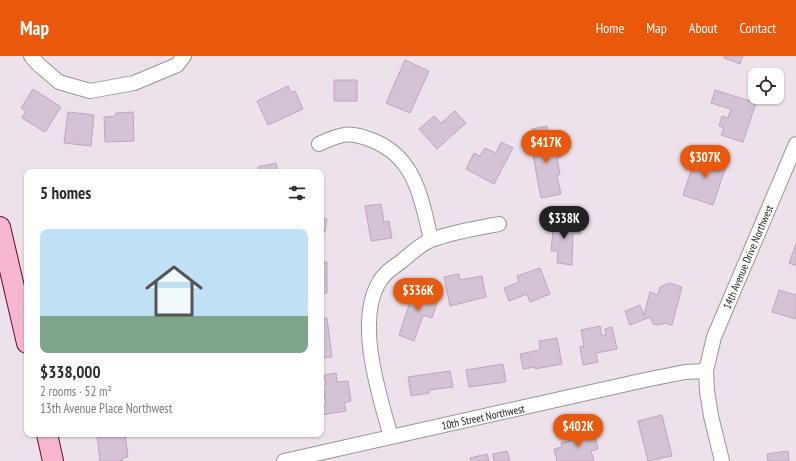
<!DOCTYPE html>
<meta charset="utf-8">
<style>
:root{--surface:#fff;--page:#f7f7f7;--text:#2b2b33;--muted:#7c7c81;--line:#e1e1e2;--accent:#ea580c}
body{margin:0;font-family:"PT Sans Narrow",sans-serif;background:var(--page);color:var(--text);height:100vh;display:flex;flex-direction:column;font-size:15px;white-space:nowrap}
*{box-sizing:border-box;margin:0}
p{font-size:13px;color:var(--muted)}
.icon{flex:none;width:22px;height:22px;fill:none;stroke:currentColor;stroke-width:2;stroke-linecap:round;stroke-linejoin:round}
.map{position:relative;flex:1;overflow:hidden}
.side{position:absolute;left:24px;top:113px;width:300px;height:268px;display:flex;flex-direction:column;background:var(--surface);border-radius:8px;box-shadow:0 1px 3px #0004}
.side>*{flex:none}
.tools{position:absolute;left:748px;top:12px;display:grid;gap:8px}
.tools a{display:grid;place-items:center;width:36px;height:36px;border-radius:8px;background:var(--surface);box-shadow:0 1px 3px #0004;font-size:20px}
.price{position:absolute;translate:-50% -34px;padding:0 9px;border-radius:14px;background:var(--accent);color:#fff;font-size:13px;line-height:26px;filter:drop-shadow(0 1px 2px #0008)}
.price::after{content:'';position:absolute;left:50%;top:24px;width:12px;height:9px;margin-left:-6px;background:inherit;clip-path:polygon(0 0,100% 0,50% 100%)}
.price.active{background:#222;color:#fff}
ul{padding:0;list-style:none}
li{display:grid;align-content:center;gap:8px;height:212px;padding:0 16px}
li+li{border-top:1px solid var(--line)}
li span{display:grid;place-items:center;height:124px;border-radius:8px;color:#555}
li>.icon{margin-inline-start:auto}
span .icon{width:72px;height:72px;fill:#fffc;stroke-width:1}
li b{font-size:17px}
h2{display:flex;justify-content:space-between;align-items:center;height:48px;padding:0 16px;font-size:17px}
header{display:flex;align-items:center;gap:24px;box-sizing:border-box;height:56px;padding:0 20px;background:var(--accent);color:#fff}
header strong{font-size:19px}
nav{display:flex;gap:22px;margin-inline-start:auto;font-size:14px}
.map>svg:first-child{display:block}
.building{fill:#d4c3d4;stroke:#bea5bf}
.lines{fill:none;stroke-linecap:round;stroke-linejoin:round}
.street-casing{stroke:#969696;stroke-width:16}
.secondary-casing{stroke:#6f082b;stroke-width:22}
.street{stroke:#fff;stroke-width:14}
.secondary{stroke:#f7b7d1;stroke-width:20}
.labels{text-anchor:middle;dominant-baseline:central;stroke-width:3.5;stroke-linejoin:round;paint-order:stroke}
.street-label{font-size:11px;fill:#1c1c1c;stroke:#fff}
</style>
<header>
<strong>Map</strong>
<nav><a>Home</a><a>Map</a><a>About</a><a>Contact</a></nav>
</header>
<div class="map">
<svg width="796" height="405" viewBox="0 0 796 405">
<rect width="100%" height="100%" fill="#ede2eb"/>
<path class="building" d="M724,0h19l-3,8 -16,-6z
M405,4l24,11 -19,42 -24,-10z
M334,24h23v21h-23z
M288,30l3,6 4,-1 8,18 -35,16 -11,-24z
M33,33l28,18 -16,25 -23,-14 4,-7 -5,-3z
M715,34l41,13 -13,39 -22,-7 3,-7 -5,-2 3,-10 6,2 3,-9 -20,-6z
M455,55l11,12 -29,26 -18,-20 15,-13 7,7z
M68,56l26,3 -3,31 -27,-3z
M133,56l1,29 -29,1 -1,-25 12,-1v-3z
M547,70l4,23 8,-2 2,10 -4,1 3,16 -3,1 4,19 -20,4 -8,-43 4,-1 -5,-25z
M501,86l12,6 -19,36 -28,-15 8,-16 6,3 5,-8 11,5z
M696,100l18,6 3,-6 11,4 -15,45 -30,-10z
M276,107l2,9h-18l-2,-5z
M381,148l3,18 5,-1 3,17 -21,3 -6,-35z
M321,162l6,1 -2,13 -4,-1z
M554,163l27,3 -1,12 -7,-1 -1,32 -15,-2 1,-12h-7z
M796,188v22l-7,-3z
M321,206h6v31l-6,1z
M540,212l10,26 -20,8 -3,-8 -18,7 -5,-13 15,-6 -2,-6z
M459,218l1,6 22,-4 4,21 -36,9 -6,-29z
M669,227l13,4 -10,38 -7,-2 -6,2 -6,-1 -3,-7 -20,8 -5,-14 15,-6 4,10 6,-23 8,3 2,-8z
M415,231l22,8 -3,7 3,1 -5,15 -9,-3 -9,26 -15,-6z
M779,234l17,5v24l-24,-7z
M321,262h6l5,39 -11,1z
M600,270l2,10 4,-1 -1,-6 7,-2 5,22 -21,4 2,9 -15,3 -3,-18 4,-1 -3,-16z
M557,282l5,26 -27,5v-2l-12,2 -3,-15 20,-4 -1,-9z
M503,308l3,18 -37,5 -3,-17z
M450,315l3,16 -24,3v3l-18,3 -3,-19z
M336,317l1,9 11,-1 3,20 -7,2 2,8 -25,4v-11h5l-2,-10h-3v-9l5,-1 -2,-9z
M662,359l10,41 -24,5 -10,-40z
M593,373l5,20 -7,2 3,10h-37l-3,-12 8,-2 -1,-4 18,-5 -1,-6z
M117,378h8l3,23 -6,1 1,3h-23l-3,-25z
M507,395l3,10h-16l-1,-7z
M788,395l1,10h-21l-1,-7z
M487,398l2,7h-18l-1,-3z"/>
<g class="lines">
<g class="street-casing">
<path id="street" d="M31,0l8,9 20,17 31,9 44,-8 43,-18 7,-9
M319,88c23,-11 31,-13 55,-3 42,17 48,60 57,99
M391,381c-12,-43 -35,-113 -13,-153 5,-10 15,-17 24,-23 8,-7 19,-17 29,-21 22,-8 46,-12 68,-16
M284,405l361,-81 40,-8 21,-1
M722,405l-11,-45 -4,-25 -1,-20 8,-34 82,-193"/>
</g>
<g class="secondary-casing">
<path id="secondary" d="M0,171l27,116
M47,378l6,27"/>
</g>
<use href="#street" class="street"/>
<use href="#secondary" class="secondary"/>
</g>
<g class="labels">
<g class="street-label">
<text transform="translate(748 201) rotate(-67)">14th Avenue Drive Northwest</text>
<text transform="translate(483 361) rotate(-12)">10th Street Northwest</text>
</g>
</g>
</svg>
<div class="tools">
<a><svg class="icon" aria-label="locate" viewBox="0 0 24 24"><circle cx="12" cy="12" r="6"/><path d="M12 2v4M12 18v4M2 12h4M18 12h4"/></svg></a>
</div>
<b class="price" style="left:546px;top:108px">$417K</b>
<b class="price" style="left:705px;top:123px">$307K</b>
<b class="price active" style="left:564px;top:184px">$338K</b>
<b class="price" style="left:418px;top:256px">$336K</b>
<b class="price" style="left:578px;top:392px">$402K</b>
<section class="side">
<h2>5 homes<svg class="icon" aria-label="filters" viewBox="0 0 24 24"><path d="M4 7h16M4 17h16"/><circle cx="9" cy="7" r="2"/><circle cx="15" cy="17" r="2"/></svg></h2>
<ul>
<li><span style="background:linear-gradient(#bfe0f5 70%,#7fa58c 0)"><svg class="icon" aria-label="home" viewBox="0 0 24 24"><path d="M3 11l9-7 9 7M6 9v11h12V9"/></svg></span><div><b>$338,000</b><p>2 rooms · 52 m²</p><p>13th Avenue Place Northwest</p></div></li>
</ul>
</section>
</div>
